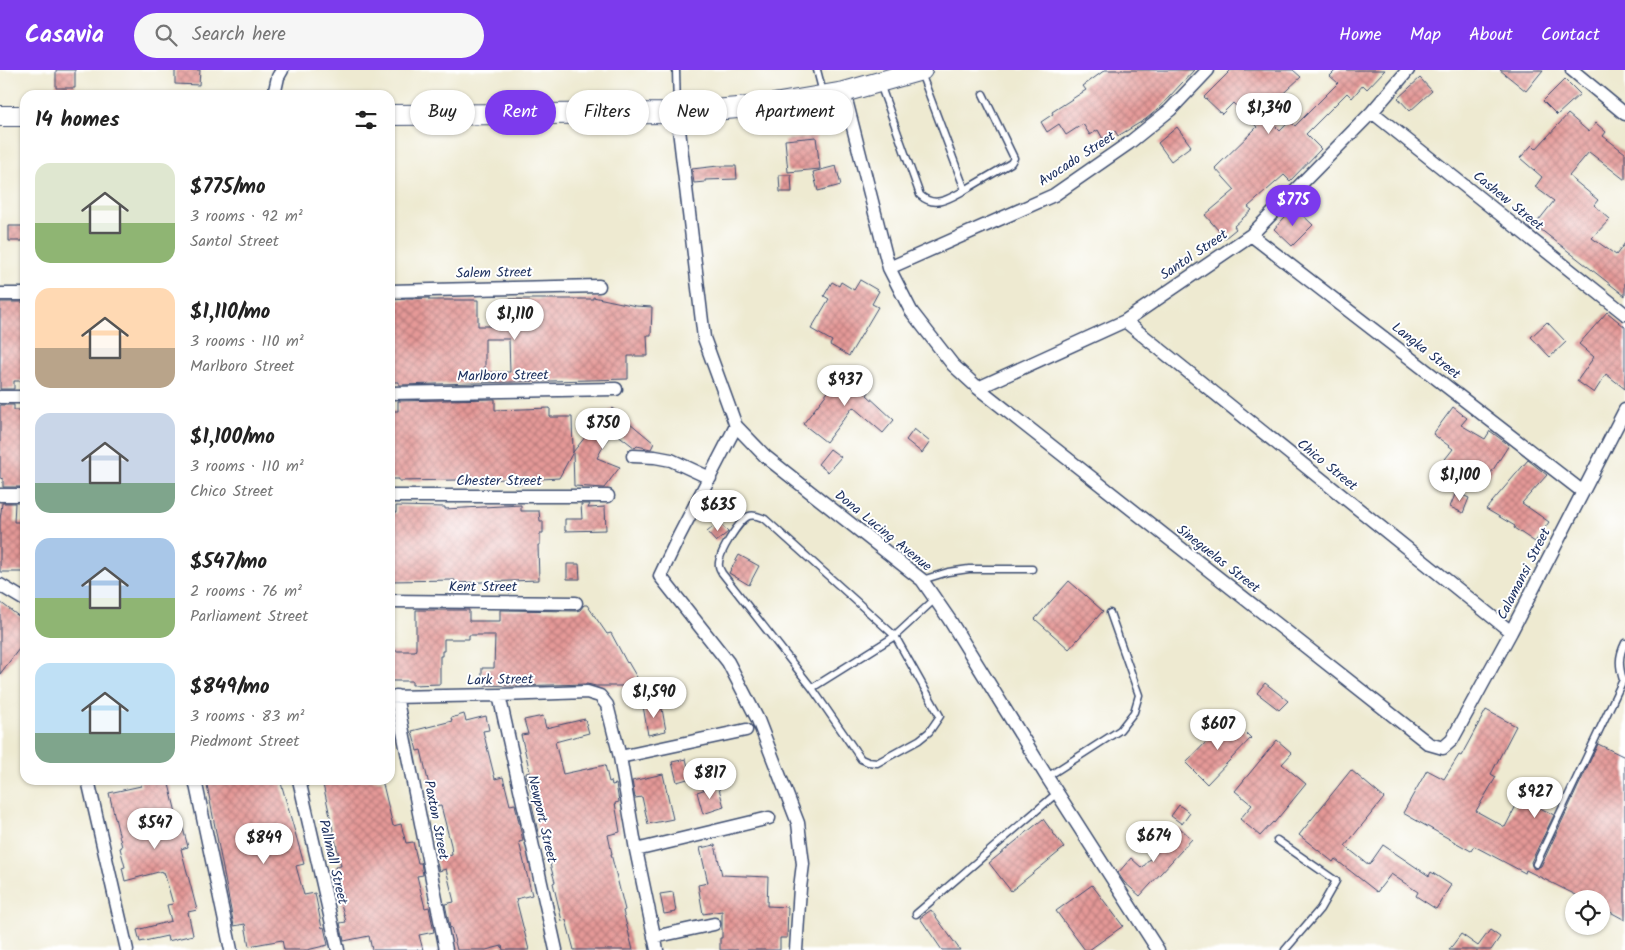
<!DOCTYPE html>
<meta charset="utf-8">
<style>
:root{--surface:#fff;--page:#f6f6f6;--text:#222;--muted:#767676;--accent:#7c3aed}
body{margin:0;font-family:Kalam,sans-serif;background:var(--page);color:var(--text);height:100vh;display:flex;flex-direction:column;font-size:19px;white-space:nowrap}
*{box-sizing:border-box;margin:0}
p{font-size:16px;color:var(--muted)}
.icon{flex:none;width:28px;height:28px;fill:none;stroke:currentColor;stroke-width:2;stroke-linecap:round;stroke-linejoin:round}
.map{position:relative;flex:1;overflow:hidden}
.panel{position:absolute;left:20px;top:20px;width:375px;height:695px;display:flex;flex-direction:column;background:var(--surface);border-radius:15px;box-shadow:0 1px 4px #0004}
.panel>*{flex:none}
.banner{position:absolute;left:410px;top:20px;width:475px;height:45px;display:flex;gap:10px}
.tools{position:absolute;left:1565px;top:820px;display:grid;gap:10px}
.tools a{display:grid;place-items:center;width:45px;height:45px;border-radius:50%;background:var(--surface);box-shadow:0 1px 4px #0004;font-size:25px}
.price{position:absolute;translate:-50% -42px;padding:0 11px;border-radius:18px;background:#fff;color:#222;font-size:16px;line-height:32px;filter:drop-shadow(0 1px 2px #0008)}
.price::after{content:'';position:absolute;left:50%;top:30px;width:15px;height:11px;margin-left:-8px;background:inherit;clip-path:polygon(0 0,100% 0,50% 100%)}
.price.current{background:var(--accent);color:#fff}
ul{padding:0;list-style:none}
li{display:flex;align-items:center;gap:15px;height:125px;padding:0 15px}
li span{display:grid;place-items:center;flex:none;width:140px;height:100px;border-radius:15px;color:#555}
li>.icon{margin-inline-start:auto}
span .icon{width:60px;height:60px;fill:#fffc;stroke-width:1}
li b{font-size:21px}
h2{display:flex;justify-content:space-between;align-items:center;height:60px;padding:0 15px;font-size:21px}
.pill{padding:0 18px;border-radius:22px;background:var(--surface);box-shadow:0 1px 4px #0004;font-size:18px;line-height:45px}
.pill.current{background:var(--accent);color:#fff}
header{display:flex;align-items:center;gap:30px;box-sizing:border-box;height:70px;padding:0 25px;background:var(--accent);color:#fff}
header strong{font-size:24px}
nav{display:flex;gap:28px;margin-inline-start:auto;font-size:18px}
.search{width:350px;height:45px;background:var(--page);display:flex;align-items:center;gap:12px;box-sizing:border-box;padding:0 18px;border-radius:28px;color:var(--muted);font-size:19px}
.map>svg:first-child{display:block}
.building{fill:url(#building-cross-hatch);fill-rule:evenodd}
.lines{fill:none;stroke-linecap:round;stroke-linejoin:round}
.service-casing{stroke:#3b4b6f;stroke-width:9}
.minor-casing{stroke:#3b4b6f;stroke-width:15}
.primary-casing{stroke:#3b4b6f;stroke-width:22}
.service{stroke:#fff;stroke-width:6}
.minor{stroke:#fff;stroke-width:12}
.primary{stroke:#fff;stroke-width:20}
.labels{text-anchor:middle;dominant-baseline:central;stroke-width:4;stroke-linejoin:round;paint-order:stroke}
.street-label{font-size:14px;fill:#1b2f5e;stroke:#fff}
</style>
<header>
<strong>Casavia</strong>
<div class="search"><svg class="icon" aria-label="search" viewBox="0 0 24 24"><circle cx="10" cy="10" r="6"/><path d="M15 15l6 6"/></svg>Search here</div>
<nav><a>Home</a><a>Map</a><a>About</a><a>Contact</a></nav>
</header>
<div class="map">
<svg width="1625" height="880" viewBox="0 0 1625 880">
<defs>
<pattern id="building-cross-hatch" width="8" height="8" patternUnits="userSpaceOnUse" patternTransform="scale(1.25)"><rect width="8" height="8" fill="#e59997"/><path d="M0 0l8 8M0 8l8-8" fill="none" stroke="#b97d7e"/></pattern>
</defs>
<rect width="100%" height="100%" fill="#fff"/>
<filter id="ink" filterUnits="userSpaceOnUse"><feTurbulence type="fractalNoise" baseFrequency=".02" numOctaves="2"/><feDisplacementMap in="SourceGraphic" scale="10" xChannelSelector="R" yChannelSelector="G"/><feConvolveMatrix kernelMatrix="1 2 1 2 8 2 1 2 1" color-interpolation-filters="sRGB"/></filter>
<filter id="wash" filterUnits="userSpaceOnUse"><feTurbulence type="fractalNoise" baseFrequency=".0096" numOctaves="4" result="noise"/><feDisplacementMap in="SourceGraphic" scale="20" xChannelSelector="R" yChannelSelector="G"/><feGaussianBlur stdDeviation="1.12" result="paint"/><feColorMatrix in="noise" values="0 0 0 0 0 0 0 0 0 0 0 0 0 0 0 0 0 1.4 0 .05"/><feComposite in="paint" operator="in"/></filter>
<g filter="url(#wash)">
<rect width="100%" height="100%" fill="#eeead1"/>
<g id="blocks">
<path class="building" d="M56,0h19v18h-19z
M175,0h25l-1,15 -24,-1z
M1105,0h89l-37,40 -11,9 -28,17 -3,-5 -12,8 -5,-9 -8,5 -7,-11 -17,11 -7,-11 -12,8 -6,-10 12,-8 -1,-2 34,-22 -3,-4z
M1231,0h62l8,7 -39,36 18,18 10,-10 5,5 43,-43 -8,-7 6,-6h49l-18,19 -4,-4 -11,13 -5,-5 -41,41 15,15 -31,32 -6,-6 -36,32 4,3 -18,16 2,3 -11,9 -20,-23 30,-25 -20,-22 42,-41 -24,-24 -11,11 -18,-17z
M1500,0h43l-17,21z
M1420,8l12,13 -22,20 -12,-13z
M1565,9l15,15 -23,21 -14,-14z
M1568,44l21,18 7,-9 10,9 -3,4 22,17v27l-36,-28 -20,24 29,24 -4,5 16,14 -18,19 24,17 9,-12v53l-90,-71 19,-24 -19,-14 7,-10 -22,-19 12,-13 4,4z
M1177,57l14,19 -20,15 -13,-18z
M816,67l4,32 -32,3 -3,-32z
M718,96h18l1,13 -32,1v2l-11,1 -2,-14z
M836,96l5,19 -23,6 -5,-19z
M779,105h12l1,17h-12z
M1294,137l19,18 -21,21 -18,-17z
M9,156h14v15h-14z
M860,210l19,11 -7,13 6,3 -29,49 -19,-11 2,-4 -21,-12 18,-30 -5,-3 8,-14 7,4 2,-4 13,8z
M593,227l43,9 16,1 -1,28h-4l1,21h-20v23l-229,6v-3h-9v-82l39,-2v2h49v26h30l1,-27h84zM485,269h24l1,33h-25z
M0,232h25v79h-11v8h-14z
M1607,242l18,15v62l-19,-15 -12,19 -17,-12 17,-24 -15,-13z
M1547,252l19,20 -16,15 -19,-20z
M841,298l28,24 -2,3 27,25 -11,13 -30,-26 -27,35 -23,-18 28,-36 -4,-3z
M495,329v11l55,-2v9h22l1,35 -14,26 -18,1v4l-25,1 -1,-5 -116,2v-2h-9v-68h8v-10z
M0,335h14v5h11v77h-22v-8l-3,-1z
M1453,337l14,11 -6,7 24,14 5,-8 19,14 -20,31 -25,-16 -9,12 -13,-9 11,-14 -20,-15z
M612,338l42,35 -3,6 -14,-3 -2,2 -23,-18 -15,28 23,9 -16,21 -30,-2 -1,-34 31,-38 2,1z
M914,359l16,13 -8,11 -16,-13z
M830,379l11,8 -13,15 -10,-8z
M1528,390l19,15 -25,28 27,19 -14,20 -21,-14 1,-2 -29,-17z
M1456,422l13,6 -6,15 -13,-6z
M2,433h13l-1,19h11v50h-25v-52z
M581,434h9l-2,4 17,-1 1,23 -41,1v-12h17z
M521,435v6h18l1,10h3v12h-3v12h-2l1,35 -84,3v-3l-65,1v-68h6v-7l49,1v2z
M719,452l9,10 -12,10 -9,-10z
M739,485l20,11 -10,19 -20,-12z
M567,494h12l1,15h-13z
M1069,511l34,30 -34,38 -34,-30z
M0,532l25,19v20l-25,33z
M584,535h3l20,29 4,-1 16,30 1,-1 11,19 -13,8 -1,-3h-29l-9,-2 -72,2 -33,-1v-17h12l1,-33h-26v4h-25v12h-2v5h-2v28l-28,1v-4h-22v-30h25l1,-2v-39h53v11h31v-11l76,1 4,-1z
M1265,613l23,18 -9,9 -22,-17z
M661,633l5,28 -18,4 -5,-29z
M1486,640l30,16 -25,48 5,3 -20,34 29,16 15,-29 34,17 -23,47 1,4 2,3 7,-3 57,-122 27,13v163l-24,-13v-8h-17l-58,-29 -1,3 -51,-27 -3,5 -68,-38 24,-43 17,9 15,-24 2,1z
M464,644l2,7 20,-5 3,14 -6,1 12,48 8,-2 7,28 5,-1 8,37 -4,1 13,53 -16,4 13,51h-26l-1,-4 -16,4h-29l-6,-23 -1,1 -5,-24 9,-2 -8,-33 -7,2 -3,-12 16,-4 -1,-10 -10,-39 -7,1 -13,-57 -4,1 -5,-20 40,-10 -1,-3z
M543,646l3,12 39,-9 4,14 -34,9 8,32 42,-9 4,17 2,-1 1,4 4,-1 3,18 -4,1 5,29 -12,3 4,19h-1l14,56 -2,1 10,39h-59l-8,-30 -4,1 -9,-38 2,-1 -5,-18 4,-1 -7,-28 -8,2 -8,-37 2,-1 -7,-26 4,-1 -9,-37 7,-1 -4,-14z
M1230,647l21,21 -44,46 -21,-21z
M1277,670l15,13 -10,11 24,20 -32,39 -1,-1 -13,14 -20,-17 12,-14 -17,-14z
M686,689l5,19 -14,4 -5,-20z
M1351,700l33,28 -39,48 24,19 14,-20 46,31 2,-4 20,13 -15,24 -20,-13 2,-4 -27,-18 -14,18 -42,-33 -2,3 -34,-27z
M663,704l10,45 -25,5 -6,-27 -7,1 -3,-17z
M140,710h28l10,41h3l7,26 -7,2 16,61 -9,2 5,23 -25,6 -1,-5 -27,6 -3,-12 34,-9 -4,-16 6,-1 -9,-32 -2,1v-2l-37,10 -3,-13 3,-1 -5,-19 2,-1 -13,-54 32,-7z
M206,710h71l1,4 3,-1 23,81 -8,2 8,29 11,-2 7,35 2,-1 4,18 -21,5h-23l-2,-10 -33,6 -4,-22 -11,2z
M322,710h60l11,46 8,-2 5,19 7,-1 5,21h3l2,12 -6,1 8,32 4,-1 5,25 -15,3 4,15h-51l-3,-14 -25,5 -4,-18 6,-1 -6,-22 3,-1 -8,-32 6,-1z
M718,715l6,22 -21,7 -6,-22z
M1179,735l11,8 -8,11 -11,-8z
M1043,749l21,29 -53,43 -22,-28z
M1179,757l13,12 -52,57 -16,-14 -6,-9 13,-15 11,10z
M715,775l7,30 46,2 -1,29 21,1 -1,31h-7v12h-60v-12h2v-27l-19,3 -5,-29 10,-2 -8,-35z
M1092,815l31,41 -34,24h-4l-29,-39z
M673,822l3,20 -12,2 -4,-20z
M931,840l29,40h-18l-22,-32z
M1490,860l10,7 -9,13h-42l12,-16 17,12z"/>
</g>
</g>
<g filter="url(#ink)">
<use href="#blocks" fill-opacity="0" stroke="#3b4b6f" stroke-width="1"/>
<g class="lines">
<g class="service-casing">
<path id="service" d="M676,0l1,39
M817,0l6,23
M880,14l40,111c15,14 30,3 45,-5l-44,-117
M965,120l46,-27 3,-5 -31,-64
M922,510l26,-8 21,-3h63
M812,618l83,-52 45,80 -11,16 -10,8 -42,23 -9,-1 -7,-3 -49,-71 -90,-115c-1,-2 -3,-5 -3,-7 -2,-11 21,-47 30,-50 6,-2 11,1 16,3l130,117 40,-37
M1047,707l73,-47 14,-18 5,-17 -29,-82
M1277,770l59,41 -16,28 -35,41
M1536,794l87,-184c-4,-14 -5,-23 2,-37
M916,844l141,-121"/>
</g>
<g class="minor-casing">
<path id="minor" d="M1572,0l53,44
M844,22l45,176 22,43 42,54 25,23 451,356 14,4 9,-8 59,-108 114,-222
M274,25l4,-18 4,-7
M1372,42l253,202
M677,43l27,225 32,88 30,31 156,123 27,39 98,158 111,173
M1251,165l332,257
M889,198l165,-73 75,-52 41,-33 38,-40
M390,221l209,-5
M0,224h25
M1125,251l386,311
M978,318l147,-67 126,-86 121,-123 36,-42
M390,323l226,-4
M0,327h25
M736,356l-57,110 -19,40 68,86 30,58 40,103 5,41 -3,24 -4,62
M633,386l22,1 16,3 39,18
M0,425h25
M390,426h218
M0,515l25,15
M390,531l186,2
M499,625l57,255
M396,626l50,254
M390,627l109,-2 88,-3 13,4 7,9 13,52 16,93 21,100
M620,687l126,-27
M88,710l39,170
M195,710l36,170
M299,710l39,170
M636,780l133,-32
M654,867l60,-13"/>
</g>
<g class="primary-casing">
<path id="primary" d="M390,45l287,-2 85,-7 82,-14 78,-22
M0,46h25"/>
</g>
<use href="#service" class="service"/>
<use href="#minor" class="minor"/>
<use href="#primary" class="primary"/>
</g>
</g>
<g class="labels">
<g class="street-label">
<text transform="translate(1077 89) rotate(-33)">Avocado Street</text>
<text transform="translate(1508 131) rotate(39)">Cashew Street</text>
<text transform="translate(1194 185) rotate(-34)">Santol Street</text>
<text transform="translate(494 203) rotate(-1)">Salem Street</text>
<text transform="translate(1426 281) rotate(38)">Langka Street</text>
<text transform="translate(503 306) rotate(-1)">Marlboro Street</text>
<text transform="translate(1327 395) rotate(39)">Chico Street</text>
<text x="499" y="411">Chester Street</text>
<text transform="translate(883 461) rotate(39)">Dona Lucing Avenue</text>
<text transform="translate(1218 489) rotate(38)">Sineguelas Street</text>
<text transform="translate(1524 504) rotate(-63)">Calamansi Street</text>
<text x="483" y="517">Kent Street</text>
<text transform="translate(500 610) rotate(-1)">Lark Street</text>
<text transform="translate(542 749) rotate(77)">Newport Street</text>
<text transform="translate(436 750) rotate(79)">Paxton Street</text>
<text transform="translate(333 792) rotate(77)">Pallmall Street</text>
</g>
</g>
</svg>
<div class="tools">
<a><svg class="icon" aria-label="locate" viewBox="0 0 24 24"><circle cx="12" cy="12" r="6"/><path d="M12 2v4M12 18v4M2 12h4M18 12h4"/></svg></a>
</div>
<b class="price" style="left:1269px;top:65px">$1,340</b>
<b class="price current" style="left:1293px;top:157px">$775</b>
<b class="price" style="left:515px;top:271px">$1,110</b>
<b class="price" style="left:845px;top:337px">$937</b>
<b class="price" style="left:603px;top:380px">$750</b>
<b class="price" style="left:1460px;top:432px">$1,100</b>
<b class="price" style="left:718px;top:462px">$635</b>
<b class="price" style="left:654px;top:649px">$1,590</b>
<b class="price" style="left:1218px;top:681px">$607</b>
<b class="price" style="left:710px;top:730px">$817</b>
<b class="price" style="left:1535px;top:749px">$927</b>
<b class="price" style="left:155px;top:780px">$547</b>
<b class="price" style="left:1154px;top:793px">$674</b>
<b class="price" style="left:264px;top:795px">$849</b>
<div class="banner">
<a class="pill">Buy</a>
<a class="pill current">Rent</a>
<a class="pill">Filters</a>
<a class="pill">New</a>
<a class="pill">Apartment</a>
</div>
<section class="panel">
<h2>14 homes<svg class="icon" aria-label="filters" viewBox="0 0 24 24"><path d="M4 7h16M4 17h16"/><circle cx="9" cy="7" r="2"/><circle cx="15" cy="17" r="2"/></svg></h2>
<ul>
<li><span style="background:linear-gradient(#dfe7d0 60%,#8fb573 0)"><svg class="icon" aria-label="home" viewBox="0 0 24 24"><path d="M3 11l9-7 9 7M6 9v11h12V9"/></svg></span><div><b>$775/mo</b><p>3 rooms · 92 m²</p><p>Santol Street</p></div></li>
<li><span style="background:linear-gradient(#ffd9b3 60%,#b9a48a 0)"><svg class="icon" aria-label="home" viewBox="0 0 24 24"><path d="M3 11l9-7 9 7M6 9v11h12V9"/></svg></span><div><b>$1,110/mo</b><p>3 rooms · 110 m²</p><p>Marlboro Street</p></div></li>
<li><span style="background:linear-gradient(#c9d6e8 70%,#7fa58c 0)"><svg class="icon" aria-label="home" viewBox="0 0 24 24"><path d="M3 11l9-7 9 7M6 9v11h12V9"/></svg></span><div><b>$1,100/mo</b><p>3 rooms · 110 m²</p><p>Chico Street</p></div></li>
<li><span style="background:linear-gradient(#a9c7e8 60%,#8fb573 0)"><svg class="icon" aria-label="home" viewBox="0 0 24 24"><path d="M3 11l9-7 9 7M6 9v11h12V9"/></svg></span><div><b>$547/mo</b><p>2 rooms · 76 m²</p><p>Parliament Street</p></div></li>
<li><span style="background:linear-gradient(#bfe0f5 70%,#7fa58c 0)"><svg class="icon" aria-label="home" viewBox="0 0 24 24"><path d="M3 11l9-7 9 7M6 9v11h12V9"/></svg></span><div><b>$849/mo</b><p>3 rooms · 83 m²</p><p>Piedmont Street</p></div></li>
</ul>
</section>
</div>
